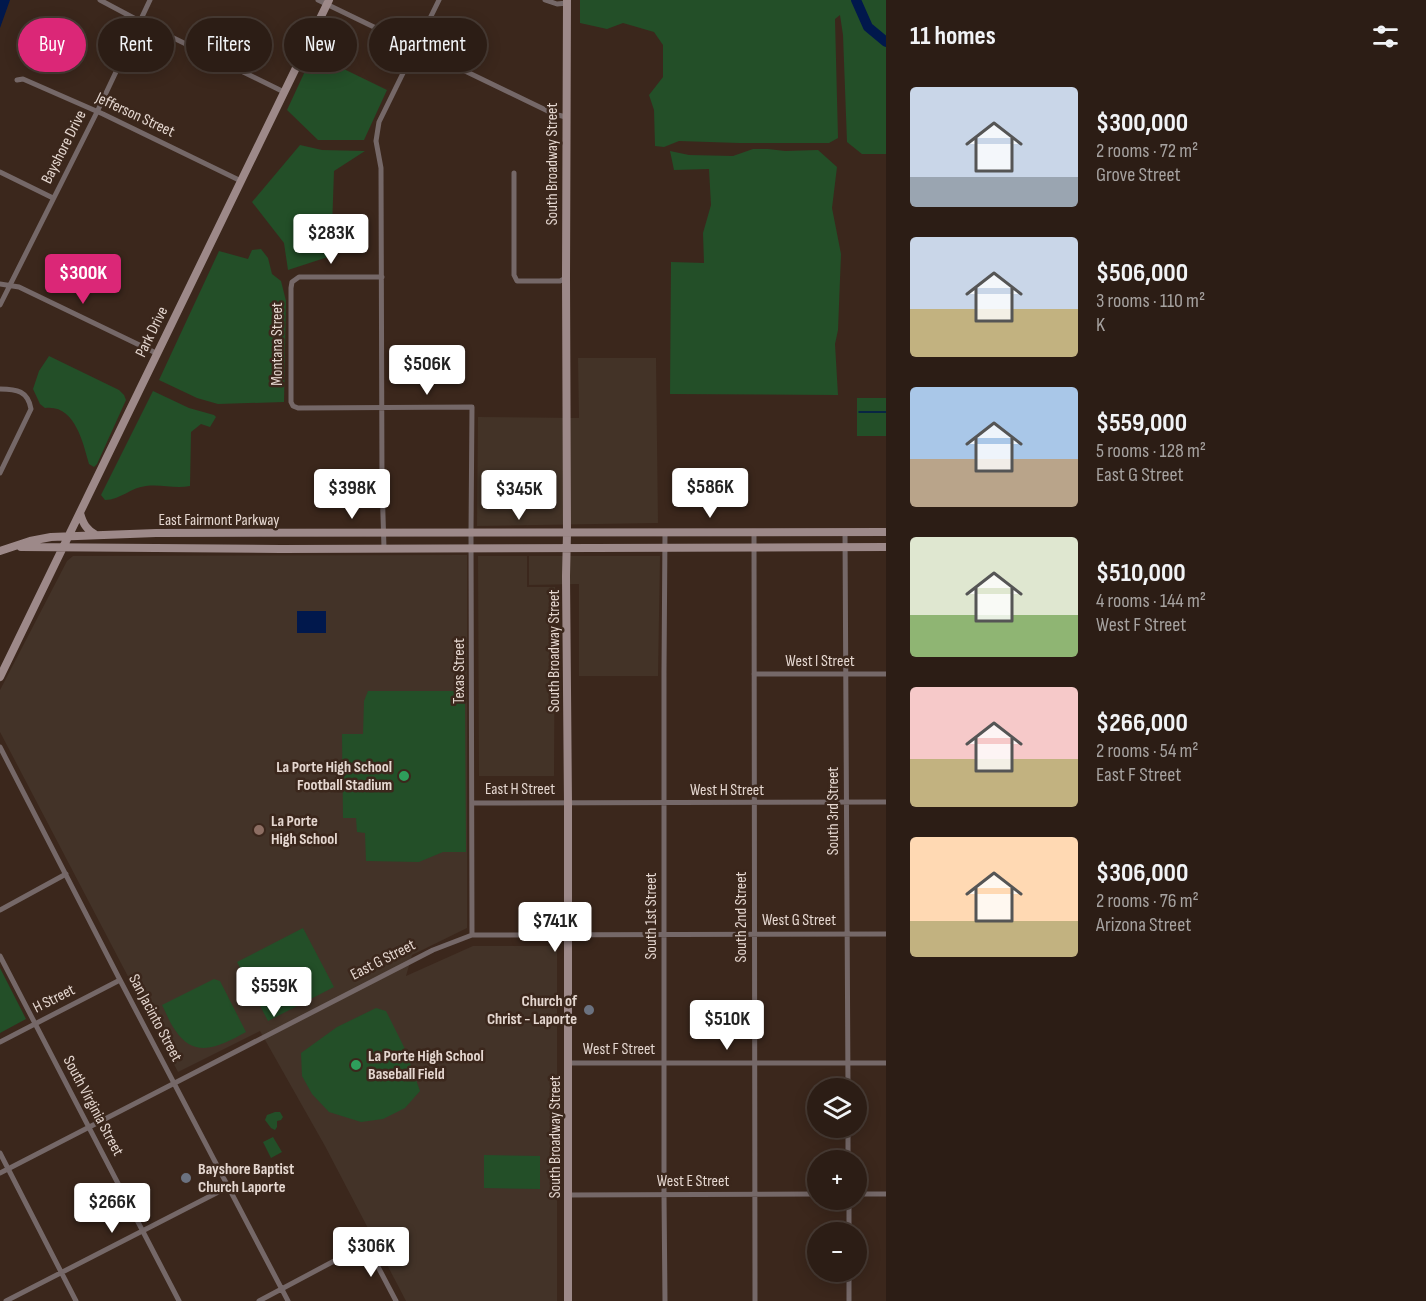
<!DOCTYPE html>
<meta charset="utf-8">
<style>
:root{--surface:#2c1d15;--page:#382a22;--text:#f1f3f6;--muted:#a6a2a0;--line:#483b34;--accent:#db2777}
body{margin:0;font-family:"Sofia Sans Condensed",sans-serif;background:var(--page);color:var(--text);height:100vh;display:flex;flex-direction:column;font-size:22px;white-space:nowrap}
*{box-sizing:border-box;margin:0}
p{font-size:20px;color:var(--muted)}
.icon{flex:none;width:33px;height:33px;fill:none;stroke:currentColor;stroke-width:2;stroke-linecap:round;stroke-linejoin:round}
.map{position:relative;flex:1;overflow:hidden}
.side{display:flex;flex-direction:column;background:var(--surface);width:540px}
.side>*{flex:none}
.top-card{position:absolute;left:18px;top:18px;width:570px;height:54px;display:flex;gap:12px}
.controls{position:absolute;left:807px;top:1078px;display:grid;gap:12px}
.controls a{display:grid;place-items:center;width:60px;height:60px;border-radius:50%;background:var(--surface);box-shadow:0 3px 15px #0003,0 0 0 2px var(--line);font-size:30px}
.price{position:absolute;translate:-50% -51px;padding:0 14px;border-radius:6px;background:#fff;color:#222;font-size:20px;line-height:39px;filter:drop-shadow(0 2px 3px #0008)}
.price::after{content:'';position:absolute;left:50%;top:36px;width:18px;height:14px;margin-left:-9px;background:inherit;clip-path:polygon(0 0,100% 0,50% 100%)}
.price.selected{background:var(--accent);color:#fff}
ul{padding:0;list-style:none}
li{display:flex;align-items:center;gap:18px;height:150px;padding:0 24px}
li span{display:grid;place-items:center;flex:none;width:168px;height:120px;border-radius:6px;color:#555}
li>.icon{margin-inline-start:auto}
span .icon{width:72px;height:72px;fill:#fffc;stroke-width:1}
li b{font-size:26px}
h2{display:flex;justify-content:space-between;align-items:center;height:72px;padding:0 24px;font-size:26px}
.tag{padding:0 21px;border-radius:27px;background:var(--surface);box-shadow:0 3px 15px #0003,0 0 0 2px var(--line);font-size:21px;line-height:54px}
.tag.selected{background:var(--accent);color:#fff}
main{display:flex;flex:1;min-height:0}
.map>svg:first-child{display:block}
.commercial{fill:#433327}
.education{fill:#433328}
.green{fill:#234f28}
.water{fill:#01184c}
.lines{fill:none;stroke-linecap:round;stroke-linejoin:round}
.stream{stroke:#01184c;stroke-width:1.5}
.river{stroke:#01184c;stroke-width:10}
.street{stroke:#756868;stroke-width:5}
.secondary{stroke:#9d8989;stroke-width:8}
.leisure-dot{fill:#2e9e5b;stroke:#3b271c;stroke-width:2}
.education-dot{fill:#8d6e63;stroke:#3b271c;stroke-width:2}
.worship-dot{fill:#6b7280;stroke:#3b271c;stroke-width:2}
.labels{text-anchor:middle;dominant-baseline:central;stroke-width:5;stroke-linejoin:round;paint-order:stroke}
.street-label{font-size:16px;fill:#e5d7d0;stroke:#3b271c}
.poi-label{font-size:16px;font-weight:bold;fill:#e5d7d0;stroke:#3b271c;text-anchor:start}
</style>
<main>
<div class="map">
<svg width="886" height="1301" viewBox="0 0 886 1301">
<rect width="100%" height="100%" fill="#3b271c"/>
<path class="commercial" d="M578,358h78l2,165 -181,3 1,-109 101,1z
M478,556h49v31h28l-1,189h-75z
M529,556h131l-2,120h-79v-92l-50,1z"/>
<path class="education" d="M467,555v373l-55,27 -6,21 67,-30h84v355h-151l-81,-155 -65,-115 -82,41 -178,-340v-42l67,-129 6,-5z"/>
<path class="green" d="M580,0h306v154h-24l-15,-12 -4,-107 -3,-20 -5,4 3,119 -9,5h-90l-60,-2 -15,6 -9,-1 -1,-36 -5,-15 14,-18v-32l-9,-13 -31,-9 -16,6 -27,-6z
M313,54l74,36 -23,50h-46l-31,-30z
M300,145l22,5 43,1 -31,20 -3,85 -43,14 -4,-27 -32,-41z
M753,149h15l17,2 33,-1 19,17 -5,41 9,46 -3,76 -3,14 3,51 -168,-1 1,-132 33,1 -1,-30 8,-28 -2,-36 -35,1 -4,-19 19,4 44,1z
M261,249l7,9 4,16 9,7 5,20 -2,101 -66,2 -21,-6 -38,-18 60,-129 29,8 4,-9z
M49,356l70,34 5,5 2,5 -29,64 -3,3 -5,-3c-6,-21 -14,-60 -44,-56l-5,-4 -7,-15 6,-18z
M153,391l36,17 25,7 2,2 -6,10 -9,-3 -10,8 -1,54c-15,3 -29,-2 -44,0 -14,1 -26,14 -41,14l-4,-5z
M857,398h29v38h-29z
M368,691h89l1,5h7l1,156h-23l-24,10 -53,-1 -1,-28 -8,-1 -1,-14h-13l-1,-84h21l1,-33z
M303,928l31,59 -66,34 -31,-59z
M0,968l26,51 -26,14z
M214,979l6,2 26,51c-24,13 -51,29 -71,-2 -5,-7 -9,-17 -13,-25z
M376,1008l10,3 19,38 15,42 -15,17 -22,11 -22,3 -32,-10 -17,-18 -10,-18 -1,-23 36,-26z
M275,1112h5l3,5 -2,3 -4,1v6l-2,3 -4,-2 -6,-8 2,-5z
M273,1137l9,15 -11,6 -8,-16z
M484,1155l56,1v33l-56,-1z"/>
<path class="water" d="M0,0h10l-10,28z
M297,611h29v22h-29z"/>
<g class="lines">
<path class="stream" d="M859,412h27"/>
<path class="river" d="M856,0l12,27 18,15"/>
<path class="street" d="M100,0l47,25 137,67
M318,0l236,114 12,3
M545,0l12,4 10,-1
M17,80l6,-1 80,35 138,67
M0,172l53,26
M514,173v102l3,6h43l6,-3
M382,277h-83l-7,5 -1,6v114l2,4 5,2 174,-1 -1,126 1,402
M0,284l19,3 137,66
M0,305l97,-193 53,-112
M0,389c17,0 28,2 31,20l-31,64
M754,532l1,769
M845,532l3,557
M384,548l-2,-65 -1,-315 -5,-27 3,-19 60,-122
M754,674h132
M0,747l120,233 168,321
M472,803l414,-1
M0,910l66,-36
M0,956l179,345
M0,1042l120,-62
M568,1063h318
M848,1128v33
M0,1153l76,148
M0,1173l433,-223 39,-15 414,-1
M856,1194h30
M568,1195l250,-1
M849,1200v33
M849,1272v29
M6,1301l222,-114
M259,1301l107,-57 30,57
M665,1301l-1,-106v-524l1,-139"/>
<path class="secondary" d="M567,0l-1,278 1,255 -1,43 2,227v498
M80,513c3,11 7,17 16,22
M21,547l260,2 605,-2
M0,551l30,-10 21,-4 105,-4 730,-1
M0,677l329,-677"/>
</g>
<g class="leisure-dot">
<circle cx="404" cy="776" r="6"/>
<circle cx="356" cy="1065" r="6"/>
</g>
<circle class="education-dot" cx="259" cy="830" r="6"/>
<g class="worship-dot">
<circle cx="589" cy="1010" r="6"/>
<circle cx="186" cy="1178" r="6"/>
</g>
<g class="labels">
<g class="street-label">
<text transform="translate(135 115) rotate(25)">Jefferson Street</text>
<text transform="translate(64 147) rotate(-63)">Bayshore Drive</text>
<text transform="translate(552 164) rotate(-90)">South Broadway Street</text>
<text transform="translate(152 332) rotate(-64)">Park Drive</text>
<text transform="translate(277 344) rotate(-90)">Montana Street</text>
<text x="219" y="520">East Fairmont Parkway</text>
<text transform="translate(554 651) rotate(-90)">South Broadway Street</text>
<text x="820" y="661">West I Street</text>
<text transform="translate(459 671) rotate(-90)">Texas Street</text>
<text x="520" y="789">East H Street</text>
<text x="727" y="790">West H Street</text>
<text transform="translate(833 811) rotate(-90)">South 3rd Street</text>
<text transform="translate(651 916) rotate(-90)">South 1st Street</text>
<text transform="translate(741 917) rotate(-90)">South 2nd Street</text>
<text x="799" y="920">West G Street</text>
<text transform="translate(383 960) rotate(-27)">East G Street</text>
<text transform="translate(54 999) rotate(-27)">H Street</text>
<text transform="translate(155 1018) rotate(62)">San Jacinto Street</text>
<text x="619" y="1049">West F Street</text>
<text transform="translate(93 1106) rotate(62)">South Virginia Street</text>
<text transform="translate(555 1137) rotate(-90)">South Broadway Street</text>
<text x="693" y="1181">West E Street</text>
</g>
<g class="poi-label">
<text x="392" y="767" text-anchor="end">La Porte High School<tspan x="392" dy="18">Football Stadium</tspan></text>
<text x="271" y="821">La Porte<tspan x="271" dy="18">High School</tspan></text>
<text x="577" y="1001" text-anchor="end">Church of<tspan x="577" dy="18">Christ - Laporte</tspan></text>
<text x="368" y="1056">La Porte High School<tspan x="368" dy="18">Baseball Field</tspan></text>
<text x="198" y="1169">Bayshore Baptist<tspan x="198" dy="18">Church Laporte</tspan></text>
</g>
</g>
</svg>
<div class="controls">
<a><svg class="icon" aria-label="layers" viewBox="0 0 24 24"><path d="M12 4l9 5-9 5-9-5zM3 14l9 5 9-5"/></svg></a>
<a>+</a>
<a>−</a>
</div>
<b class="price" style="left:331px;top:265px">$283K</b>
<b class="price selected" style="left:83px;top:305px">$300K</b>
<b class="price" style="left:427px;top:396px">$506K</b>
<b class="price" style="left:710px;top:519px">$586K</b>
<b class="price" style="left:352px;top:520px">$398K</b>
<b class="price" style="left:519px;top:521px">$345K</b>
<b class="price" style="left:555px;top:953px">$741K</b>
<b class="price" style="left:274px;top:1018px">$559K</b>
<b class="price" style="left:727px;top:1051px">$510K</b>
<b class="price" style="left:112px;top:1234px">$266K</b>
<b class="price" style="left:371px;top:1278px">$306K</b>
<div class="top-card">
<a class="tag selected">Buy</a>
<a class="tag">Rent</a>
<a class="tag">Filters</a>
<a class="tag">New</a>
<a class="tag">Apartment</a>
</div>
</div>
<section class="side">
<h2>11 homes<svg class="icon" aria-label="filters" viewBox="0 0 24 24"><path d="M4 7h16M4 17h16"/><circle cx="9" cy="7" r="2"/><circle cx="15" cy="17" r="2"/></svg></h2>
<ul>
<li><span style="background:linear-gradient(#c9d6e8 75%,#9aa5b1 0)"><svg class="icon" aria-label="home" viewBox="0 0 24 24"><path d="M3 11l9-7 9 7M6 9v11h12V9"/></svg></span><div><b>$300,000</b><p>2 rooms · 72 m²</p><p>Grove Street</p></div></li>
<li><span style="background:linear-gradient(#c9d6e8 60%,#c2b280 0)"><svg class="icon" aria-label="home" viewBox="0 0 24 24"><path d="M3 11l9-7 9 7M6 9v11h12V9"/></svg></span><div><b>$506,000</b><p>3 rooms · 110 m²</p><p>K</p></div></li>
<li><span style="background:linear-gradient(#a9c7e8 60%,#b9a48a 0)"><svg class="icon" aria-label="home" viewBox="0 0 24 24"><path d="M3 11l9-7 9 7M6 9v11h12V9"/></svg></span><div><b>$559,000</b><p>5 rooms · 128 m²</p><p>East G Street</p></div></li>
<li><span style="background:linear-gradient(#dfe7d0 65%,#8fb573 0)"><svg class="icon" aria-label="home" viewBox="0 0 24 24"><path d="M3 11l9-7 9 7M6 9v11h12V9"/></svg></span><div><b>$510,000</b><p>4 rooms · 144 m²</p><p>West F Street</p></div></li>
<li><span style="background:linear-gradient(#f6c9c9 60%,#c2b280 0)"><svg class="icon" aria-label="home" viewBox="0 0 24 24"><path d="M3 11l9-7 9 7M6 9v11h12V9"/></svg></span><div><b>$266,000</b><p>2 rooms · 54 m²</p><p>East F Street</p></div></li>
<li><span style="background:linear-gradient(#ffd9b3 70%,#c2b280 0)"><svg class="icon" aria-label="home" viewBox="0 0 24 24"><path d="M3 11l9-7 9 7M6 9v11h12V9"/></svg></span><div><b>$306,000</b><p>2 rooms · 76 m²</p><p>Arizona Street</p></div></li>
</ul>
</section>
</main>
